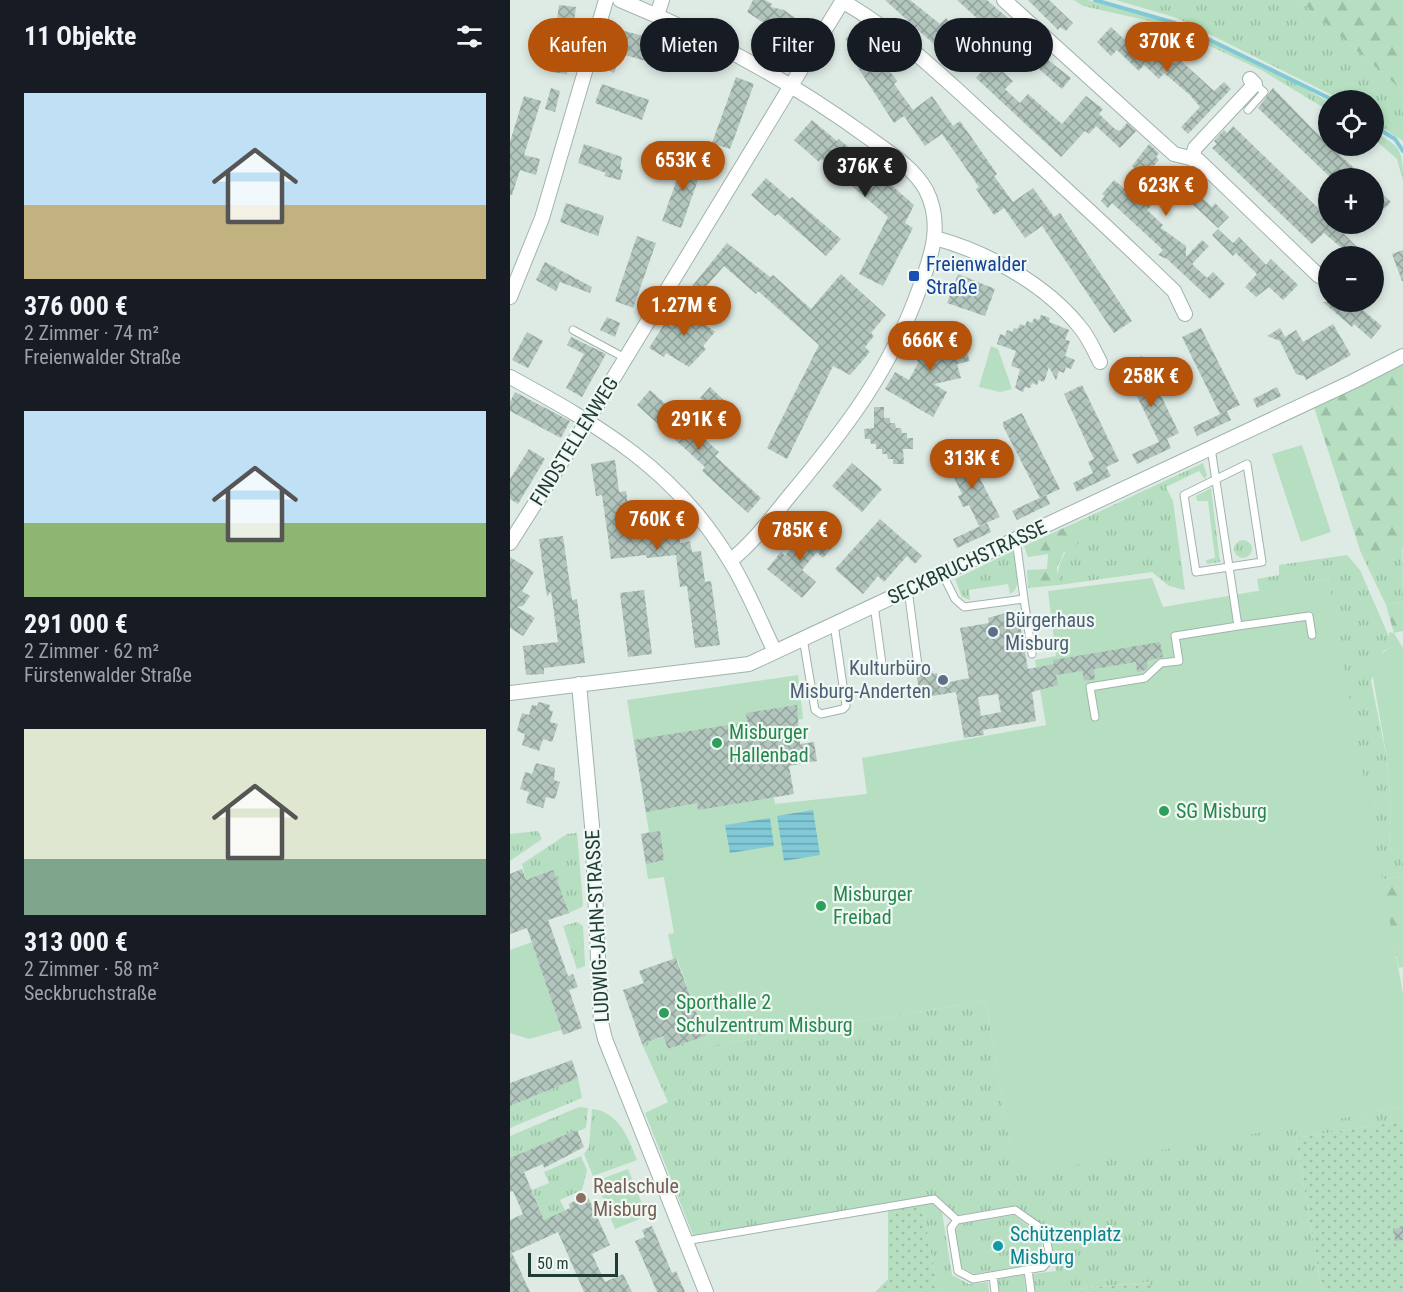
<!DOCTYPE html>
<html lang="de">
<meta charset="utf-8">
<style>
:root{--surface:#171b24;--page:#242831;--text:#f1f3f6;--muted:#9ea1a6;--accent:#b45309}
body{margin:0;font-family:"Roboto Condensed",sans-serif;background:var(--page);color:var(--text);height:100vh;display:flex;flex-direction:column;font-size:22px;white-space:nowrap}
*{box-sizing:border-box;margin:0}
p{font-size:20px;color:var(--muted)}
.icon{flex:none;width:33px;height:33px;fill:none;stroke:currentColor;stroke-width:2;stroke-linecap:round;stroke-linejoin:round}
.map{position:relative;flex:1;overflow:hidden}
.drawer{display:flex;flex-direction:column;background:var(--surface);width:510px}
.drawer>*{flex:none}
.hud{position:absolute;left:18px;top:18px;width:570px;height:54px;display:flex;gap:12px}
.fabs{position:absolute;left:808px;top:90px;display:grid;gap:12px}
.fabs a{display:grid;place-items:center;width:66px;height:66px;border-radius:50%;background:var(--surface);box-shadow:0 3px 9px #0003;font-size:30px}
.scale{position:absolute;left:18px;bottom:15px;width:90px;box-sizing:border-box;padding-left:6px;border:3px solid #1e3c34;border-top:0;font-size:16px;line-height:21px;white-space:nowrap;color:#1e3c34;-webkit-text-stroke:4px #eff8f3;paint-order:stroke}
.price{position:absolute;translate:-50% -51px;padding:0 14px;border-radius:21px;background:var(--accent);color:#fff;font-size:20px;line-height:39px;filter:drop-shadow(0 2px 3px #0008)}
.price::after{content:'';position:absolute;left:50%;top:36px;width:18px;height:14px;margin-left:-9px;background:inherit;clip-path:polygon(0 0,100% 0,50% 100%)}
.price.current{background:#222;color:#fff}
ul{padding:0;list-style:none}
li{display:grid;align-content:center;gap:12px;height:318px;padding:0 24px}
li span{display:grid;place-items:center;height:186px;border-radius:0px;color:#555}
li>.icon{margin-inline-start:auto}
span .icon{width:108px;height:108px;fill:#fffc;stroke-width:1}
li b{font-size:26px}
h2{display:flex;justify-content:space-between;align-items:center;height:72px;padding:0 24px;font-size:26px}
.chip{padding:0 21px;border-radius:27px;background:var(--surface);box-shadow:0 3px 9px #0003;font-size:21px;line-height:54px}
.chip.current{background:var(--accent);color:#fff}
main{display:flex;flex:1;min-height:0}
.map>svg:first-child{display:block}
.grass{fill:url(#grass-tufts)}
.forest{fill:url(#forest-firs)}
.park{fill:#b5dfc0}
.garden{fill:url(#garden-dots)}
.water{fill:url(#water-rules)}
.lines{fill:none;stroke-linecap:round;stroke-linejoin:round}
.stream{stroke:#81c9d6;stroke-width:4}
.building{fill:url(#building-cross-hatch);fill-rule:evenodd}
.service-casing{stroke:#a1b3ac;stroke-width:9}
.minor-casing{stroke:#a1b3ac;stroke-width:16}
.service{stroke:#fff;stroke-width:7}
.minor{stroke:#fff;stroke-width:14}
.transit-dot{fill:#1a4fb4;stroke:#eff8f3;stroke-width:2}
.service-dot{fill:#5c6f8a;stroke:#eff8f3;stroke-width:2}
.leisure-dot{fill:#2e9e5b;stroke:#eff8f3;stroke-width:2}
.education-dot{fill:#8d6e63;stroke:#eff8f3;stroke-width:2}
.culture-dot{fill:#0f9aa8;stroke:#eff8f3;stroke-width:2}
.labels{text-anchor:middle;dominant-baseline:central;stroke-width:4.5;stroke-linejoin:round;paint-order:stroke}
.transit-label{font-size:20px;fill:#164399;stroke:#eff8f3;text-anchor:start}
.street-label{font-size:20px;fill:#1e3c34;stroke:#eff8f3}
.service-label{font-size:20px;fill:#4e5e75;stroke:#eff8f3;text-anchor:start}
.leisure-label{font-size:20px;fill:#27864d;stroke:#eff8f3;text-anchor:start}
.education-label{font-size:20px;fill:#785e54;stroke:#eff8f3;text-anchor:start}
.culture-label{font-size:20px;fill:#0d838f;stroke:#eff8f3;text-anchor:start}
</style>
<main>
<section class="drawer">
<h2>11 Objekte<svg class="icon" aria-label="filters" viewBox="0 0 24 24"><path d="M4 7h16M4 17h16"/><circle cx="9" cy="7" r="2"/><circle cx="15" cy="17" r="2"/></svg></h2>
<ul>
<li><span style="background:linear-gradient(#bfe0f5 60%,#c2b280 0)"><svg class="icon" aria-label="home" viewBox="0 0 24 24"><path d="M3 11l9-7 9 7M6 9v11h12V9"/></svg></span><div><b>376 000 €</b><p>2 Zimmer · 74 m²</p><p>Freienwalder Straße</p></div></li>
<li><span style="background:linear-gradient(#bfe0f5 60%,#8fb573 0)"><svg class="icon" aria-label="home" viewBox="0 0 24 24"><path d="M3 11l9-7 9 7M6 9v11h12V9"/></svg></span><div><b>291 000 €</b><p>2 Zimmer · 62 m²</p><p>Fürstenwalder Straße</p></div></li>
<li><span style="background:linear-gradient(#dfe7d0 70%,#7fa58c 0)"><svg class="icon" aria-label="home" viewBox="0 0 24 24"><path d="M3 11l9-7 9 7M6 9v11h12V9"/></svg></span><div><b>313 000 €</b><p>2 Zimmer · 58 m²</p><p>Seckbruchstraße</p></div></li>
</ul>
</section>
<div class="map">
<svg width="893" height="1292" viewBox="0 0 893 1292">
<defs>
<pattern id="grass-tufts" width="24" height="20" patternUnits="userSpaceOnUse" patternTransform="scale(1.5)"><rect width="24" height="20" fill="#b5dfc0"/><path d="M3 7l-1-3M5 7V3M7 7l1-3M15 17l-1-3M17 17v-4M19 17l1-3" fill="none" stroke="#9bc0a6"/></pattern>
<pattern id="forest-firs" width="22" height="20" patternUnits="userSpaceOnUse" patternTransform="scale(1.5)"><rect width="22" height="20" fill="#b5dfc0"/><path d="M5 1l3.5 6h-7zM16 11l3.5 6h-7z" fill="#9bc0a6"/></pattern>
<pattern id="garden-dots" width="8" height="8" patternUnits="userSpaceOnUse" patternTransform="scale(1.5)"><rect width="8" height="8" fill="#b5dfc0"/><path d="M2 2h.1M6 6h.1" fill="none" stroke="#9bc0a6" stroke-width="1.8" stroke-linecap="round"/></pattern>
<pattern id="water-rules" width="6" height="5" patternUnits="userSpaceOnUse" patternTransform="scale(1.5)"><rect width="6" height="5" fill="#81c9d6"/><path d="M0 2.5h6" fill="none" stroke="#69a4ae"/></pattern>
<pattern id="building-cross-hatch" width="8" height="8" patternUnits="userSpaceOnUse" patternTransform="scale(1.5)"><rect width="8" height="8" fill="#b3c6be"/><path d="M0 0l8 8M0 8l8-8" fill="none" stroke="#91a29b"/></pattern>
</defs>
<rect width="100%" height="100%" fill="#deebe5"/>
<path class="grass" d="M564,0h14l86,24 114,55 41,23v9l-66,-40 -100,-47 -80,-18z
M606,0h183l104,91v50l-29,-19v-22h-32l-165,-82z
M864,131c27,17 29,18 29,50l-6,-22 -23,-20z
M693,463l4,12 -2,4 -6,-8 -33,16 7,14 12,89 -16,-4 -17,-14 -93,13c-5,-24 10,-38 24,-55l-6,-8z
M701,488l9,74 -13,2 -1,-4 9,-2 -7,-57h-11l-1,-5z
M892,521l1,81 -17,3 -25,-52 11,8z
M724 549a9 9 0 1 1 18 0a9 9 0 1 1-18 0Z
M503,551c2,12 11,36 -3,43l-2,-10 -39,6 1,10 -8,-3 -7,-18z
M837,555l13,15 30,69v9l-7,3 -12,30 16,78 4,48 -2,41 14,14v14l-23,4 -52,-301 -69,12 -2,-12 22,-4v-10z
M28,831l4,8 -32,22v-27z
M67,833l6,71 -1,3 -13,6 -16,-42 -27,9 -4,-16 45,-30z
M67,922l6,4 2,37v3l-8,3 -14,-43z
M476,1001l29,174 388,-68v14l-107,17 26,154h-171l-2,-10 -75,7v3h-39l-3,-18 24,-3 -8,-42 -33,-23 -57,9 -23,-19 -242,39 -48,-122 23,-11 -26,-58 21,-8 5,13 37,-13 3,10z
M68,1078l4,20 -72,30v-22z
M69,1107l9,1 -2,20 -76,30v-22z
M82,1109c27,3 36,28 45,51l-44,16 -9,-22 5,-7z
M71,1156l6,14 -5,20 -22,10 5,10 -21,10 -12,-30 17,-7 -5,-11z
M422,1202l10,10 10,63 17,9 19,-2 1,10h-51l-16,-89z
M504,1215l26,19 4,24 -5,6 -65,10 -13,-7 -6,-35 5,-8z
M514,1275l2,17h-28l-2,-13z"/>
<path class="forest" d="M789,0h104v91z
M893,365v181l-31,15 -11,-8 -47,-146z
M567,522l7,8c-2,12 -9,19 -20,22l-7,15 2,18 -31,3 -1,-18 20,-1 1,-15 -20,3 -4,-11z
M893,602v29l-9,2 -8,-28z
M893,876v91l-4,1 -19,-88z"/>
<path class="park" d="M481,346l7,3 14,40 -12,3 -21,-5z
M792,445l29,87 -30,10 -29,-88z
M642,578l11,29 165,-28 75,415v113l-388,69 -29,-175 -278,45 -31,-88 -4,1 -5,-25 6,-1 -10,-56 -16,2 -7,-45 8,-2 -22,-132 171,-25 5,44 -7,1 4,25 -34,4 9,55 92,-10 -5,-36 184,-33 -11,-65 21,-4 -8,-65z
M879,632l5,1 9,15v214l-14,-14 2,-41 -4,-48 -17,-99 20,-12z
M22,942l29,88 -32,9 -19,-6v-83z
M118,1169l19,47 -32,13 -19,-48z"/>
<path class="garden" d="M893,1121v171h-81l-26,-154z
M412,1203l16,89h-63l13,-13v-71z
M640,1282l1,10h-77v-3z"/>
<path class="water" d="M303,810l7,45 -36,6 -7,-45z
M260,818l4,28 -44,7 -5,-28z"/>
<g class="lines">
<path class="stream" d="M585,0l80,23 158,77
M864,126l21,13 8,12"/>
</g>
<path class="building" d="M243,0h12l7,4 -1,3 13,3 14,10 -14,21 -8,-5 2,-4 -31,-20z
M375,0h25l30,24 6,-6 8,8 -3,3 18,17 -18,19 -6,-6 2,-3z
M447,0h30l25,22 -6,7 -10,-8 -7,8z
M518,0h21l24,23 -7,8 -6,-4 -2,3z
M49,5l17,2 -9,67 -17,-2z
M601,27l15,14 6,-6 21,20 5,-5 15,14 5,-6 36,33 10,-9 7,7 -43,45 -7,-7 19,-20 -10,-12 -26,-22 -5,6 -15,-14 -5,6 -22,-21 -6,6 -14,-14z
M107,29l64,17 -6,23 -54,-15 -7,19 -9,-4z
M349,29l38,52 -3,3 19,26 19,-14 21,30 7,-5 37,53 -3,2 19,26 20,-14 21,29 6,-4 72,108 -18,12 -72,-107 -17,12 -21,-30 -10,7 -18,-26 3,-2 -37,-53 -17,12 -21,-30 -10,7 -43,-66 6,-7 -12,-11z
M519,36l14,13 -4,4 32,25 -9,11 -46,-40z
M481,61l22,20 -8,8 15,14 8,-9 34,30 24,-28 17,13 -4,5 16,15 5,2 7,-8 9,8 -16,17 -24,-22 -7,8 -4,-3 -24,26 -85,-79z
M226,77l18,7 -24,65 -18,-6z
M92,84l47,16 -7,20 -47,-17z
M41,88l9,3 -5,21 -10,-3z
M763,88l56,58 37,32h-35l-73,-70z
M14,96l17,5 -17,54 16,4 -4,16 -16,-5 -8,25h-2v-53z
M302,120l25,21 2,-2 75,66 -9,18 8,5 -30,58 -24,-12 29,-57 -67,-58 -2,3 -25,-22z
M723,126l96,93v5h5l32,32h-15l-27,-23 -12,11 -100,-96 5,-4 -3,-3 10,-11 3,3z
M74,144l38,13 -2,12 3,1 -3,10 -16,-4 2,-3 -28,-10z
M639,144l10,9 -3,4 3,3 -13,14 16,13 19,-15 19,18 -3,3 15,14 3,-4 14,14 -11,11 -43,-40 -7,8 -4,-4 -17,18 16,15 -2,3 25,18v11l16,-17 7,6 -17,18 15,14 6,-6 12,12 -15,15 -43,-40 -9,-4 5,-5 -51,-47 -4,5 -7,-7 4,-5 -3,-2 12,-14 11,9 14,-17 -7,-6z
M175,157l19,6 -23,65 -19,-7z
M256,178l24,21 2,-2 49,42 -15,17 -48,-42 -3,2 -24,-21z
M864,186l17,16 -17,17z
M56,203l38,13 -6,20 -38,-14z
M708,229l15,14 6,-6 27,28 5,-6 27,26 -15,15 -14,-13 -13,10 -11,-10 12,-13 -21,-21 -3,3 -21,-21z
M127,236l19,7 -23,65 -18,-7z
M217,243l43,34 3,-2 38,34 30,-35 45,41 -15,18 3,3 -9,11 5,5 -20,23 -17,-9 -46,93 -20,-11 52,-103 -61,-54 -2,3 -32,-28 -27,31 -8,-7z
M893,250v31h-1l-10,-27z
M35,262l47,25 -2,6 -30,-11 -4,9 -20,-11z
M448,274l37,15 -10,27 -38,-13z
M813,302h30l29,24 -11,13 -17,-15 -2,3z
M181,304l19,16 -4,5 9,7 -12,14 3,3 -17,18 -23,-14 -2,4 -15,-9 16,-25 6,3z
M531,315l9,3 -1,4 20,8 -4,10 5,1 -5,15 10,4 -4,9 -5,-2 -2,6 -5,-2 -3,9 -7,-13 -5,15 -5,-2 -2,5 -5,-2 -2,5 -5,-1 -2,5 -8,-4 5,-19 -9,-3 5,-15 -19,-7 3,-10 5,2 2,-6 5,2 2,-4 4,1 2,-5 5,2 2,-5 5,2 2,-5 5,2z
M97,317l13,6 -5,14 -15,-7z
M420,322l2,10 6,-2 1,6 5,-2 2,6 5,-2 1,5 5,-1 2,5 5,-1 6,15 -13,3 4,14 -27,6 13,8 -14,25 -48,-28 10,-17 14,8 9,-17 -4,-16 11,-3 -4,-20z
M823,324l18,31 -45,25 -2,-4 -8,-2 -16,-33 -13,-5 13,-8 5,9 11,-7 7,12z
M691,328l39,77 -20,9 -38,-77z
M17,332l16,9 -15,27 -16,-8z
M61,337l35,17 -24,43 -16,-9 18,-34 -17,-9z
M632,356l37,77 -12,6 4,9 -34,16 -5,-10 27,-12 -37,-77z
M572,385l37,76 -13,6 5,9 -34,16 -4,-9 20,-10 -5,-11 6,-3 -30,-65z
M200,387l19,18 -10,10 -19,-17z
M767,387l4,9 -24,12 -4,-9z
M140,390l69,62 -4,4 46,42 -13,15 -46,-42 3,-4 -68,-62z
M5,392l55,29 -9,17 -51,-27v-9z
M364,407h10v11h6v5h5l1,5h5l1,5h5v5h6v11h-10l1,15h-11v-5h-5l-1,-5h-5v-5h-6v-5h-5l-1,-5h-5l-1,-10 10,-1z
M214,410l7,7 -8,9 -7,-7z
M717,411l4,9 -34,16 -4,-9z
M512,413l38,76 -20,9 -37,-72v-4z
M19,449l16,10 -27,45 -8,-5v-20z
M456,452l34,65 -21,9 -10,-21 -6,2 -5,-11 4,-2 -16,-33z
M105,460l4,32 7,-1 5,34 46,-6 3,24 10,-2 2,11 9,-1 4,31 6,-1 9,64 -25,3 -8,-62 -7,1 -4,-32 -29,3 -1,-3 -35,4 -9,-64 -6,1 -5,-32z
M342,463l30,26 -20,23 -30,-26z
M536,495l4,9 -33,16 -5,-9z
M370,519l42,37 -7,8 -8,-8 -23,26 -6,-6 -15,18 -28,-25z
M477,523l4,9 -34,16 -4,-9z
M299,527l24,20 -10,11 -6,-6 -15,18 14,12 -14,16 -35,-29 14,-17 4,4z
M53,536l9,64 5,-1 8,64 -41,5v6l-18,1 -3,-29 35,-4 -7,-51 -4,6 -8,-58z
M0,557l24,15 -12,19 8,5 -7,10 -6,1 18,11 -12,18 -13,-8z
M134,590l8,64 -24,3 -8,-64z
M499,612v2l9,-1 10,56 26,-5 -1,-4 107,-18 3,15 -16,4 1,6 -3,3 -8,2 -1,-10 -42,7 1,10 -11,2 -2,-10 -26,4 2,10 -26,7 4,29 -53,9 1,5 -20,3 -8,-46 -35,6 -5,-24 17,-3v3l4,-1 1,6 11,-2 1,5 19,-4 -9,-50 29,-5 -1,-5zM488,694l3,18 -20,4 -3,-19z
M29,702l11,3 -1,5 4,1 -3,11 8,2 -6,18 -9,-3 -4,12 -17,-6 3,-11 -8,-3 5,-18 7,2 3,-10 5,1z
M287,705l3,39 14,-2 3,19 -28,5 5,28 -96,16 -1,-7 -51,9 -12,-72 113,-18 -1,-9z
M26,763l19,5 -1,12 6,2 -5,17 -9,-2 -3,11 -17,-5 3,-11 -9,-3 5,-17 7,2z
M150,831l4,29 -18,4 -5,-30z
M12,869l4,11 27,-10 16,43 -21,7 20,56 5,-2 5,13 -9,3 13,38 -19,7 -36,-107 -17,6v-60z
M166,958l29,78 -37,13 -5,-13 -21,8 -19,-54 21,-7 -5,-12z
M62,1060l6,18 -68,28v-23z
M67,1130l7,17 -40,21 -1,-4 -19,8 20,48 26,-12 -1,-4 18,-9 23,50 -18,9 13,28 18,-8 9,18h-48l-26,-60 -46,21 18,39h-20v-72l13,-6 -10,-23 -3,1v-34z
M142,1226l20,47 4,-2 9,21h-28l-22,-51 10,-4 -3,-7z
M893,1227v13l-8,1 -2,-12z"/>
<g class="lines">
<g class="service-casing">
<path id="service" d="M738,110l16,-18 -9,-8
M63,330l52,28
M737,464l15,98 -66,10 -12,-77z
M432,573l13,26 9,8 60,-8 -8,-60
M514,599l8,55
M364,605l9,66 35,-5 -10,-77
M728,626l71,-10 3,19
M293,638l12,72 6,4 22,-5 3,-3 -12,-82
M585,717l-5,-30 55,-9 16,-15 18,-2 -4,-25 63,-10 -27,-178
M175,1241l249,-42 23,21 -6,8 7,43 15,8 70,-12 7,-8 -5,-28 -30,-21 -58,10
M518,1270l3,22
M483,1276l2,16"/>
</g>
<g class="minor-casing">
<path id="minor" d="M110,0c88,36 172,82 249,138 21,15 45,30 57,52 17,33 6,65 -6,97 -29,82 -73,140 -129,207 -19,23 -37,48 -61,67
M494,0l170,154 24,6 121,116h10
M332,1c56,32 101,76 149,120 62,56 123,112 183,170l11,23
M147,15l5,-15
M682,159l3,-11 60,-64 -5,-5
M425,238c52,14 110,46 144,88 9,10 15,24 21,36
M0,297l32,-79 64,-218
M0,377c90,49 166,93 220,184 18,29 30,60 45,91
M0,543l78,-123 255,-420
M69,684l13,142 9,196 4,17 101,253
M0,693l239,-29 603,-282 51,-26"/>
</g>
<use href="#service" class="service"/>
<use href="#minor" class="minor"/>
</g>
<rect class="transit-dot" x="398" y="270" width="12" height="12" rx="3"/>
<g class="service-dot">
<circle cx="483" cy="632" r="6"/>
<circle cx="433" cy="680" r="6"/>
</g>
<g class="leisure-dot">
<circle cx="207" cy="743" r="6"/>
<circle cx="654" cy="811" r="6"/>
<circle cx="311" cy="906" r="6"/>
<circle cx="154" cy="1013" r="6"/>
</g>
<circle class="education-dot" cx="71" cy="1198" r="6"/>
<circle class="culture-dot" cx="488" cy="1246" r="6"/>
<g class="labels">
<g class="transit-label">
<text x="416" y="264">Freienwalder<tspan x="416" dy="23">Straße</tspan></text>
</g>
<g class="street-label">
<text transform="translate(64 441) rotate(-58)">FINDSTELLENWEG</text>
<text transform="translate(457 562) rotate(-25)">SECKBRUCHSTRASSE</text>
<text transform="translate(87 926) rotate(-93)">LUDWIG-JAHN-STRASSE</text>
</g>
<g class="service-label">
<text x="495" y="620">Bürgerhaus<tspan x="495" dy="23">Misburg</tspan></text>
<text x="421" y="668" text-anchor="end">Kulturbüro<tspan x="421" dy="23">Misburg-Anderten</tspan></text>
</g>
<g class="leisure-label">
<text x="219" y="732">Misburger<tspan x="219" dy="23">Hallenbad</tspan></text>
<text x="666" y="811">SG Misburg</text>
<text x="323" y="894">Misburger<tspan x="323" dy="23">Freibad</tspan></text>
<text x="166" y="1002">Sporthalle 2<tspan x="166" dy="23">Schulzentrum Misburg</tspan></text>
</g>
<g class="education-label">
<text x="83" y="1186">Realschule<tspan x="83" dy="23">Misburg</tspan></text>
</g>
<g class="culture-label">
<text x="500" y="1234">Schützenplatz<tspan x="500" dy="23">Misburg</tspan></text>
</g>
</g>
</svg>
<div class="fabs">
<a><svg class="icon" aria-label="locate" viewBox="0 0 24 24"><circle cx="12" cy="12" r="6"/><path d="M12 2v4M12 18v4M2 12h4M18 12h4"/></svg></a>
<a>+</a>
<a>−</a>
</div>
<div class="scale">50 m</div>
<b class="price" style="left:657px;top:73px">370K €</b>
<b class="price" style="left:173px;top:192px">653K €</b>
<b class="price current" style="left:355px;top:198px">376K €</b>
<b class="price" style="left:656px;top:217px">623K €</b>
<b class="price" style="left:174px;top:337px">1.27M €</b>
<b class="price" style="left:420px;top:372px">666K €</b>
<b class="price" style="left:641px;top:408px">258K €</b>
<b class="price" style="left:189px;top:451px">291K €</b>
<b class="price" style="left:462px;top:490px">313K €</b>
<b class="price" style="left:147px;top:551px">760K €</b>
<b class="price" style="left:290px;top:562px">785K €</b>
<div class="hud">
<a class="chip current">Kaufen</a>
<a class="chip">Mieten</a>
<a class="chip">Filter</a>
<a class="chip">Neu</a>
<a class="chip">Wohnung</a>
</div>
</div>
</main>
